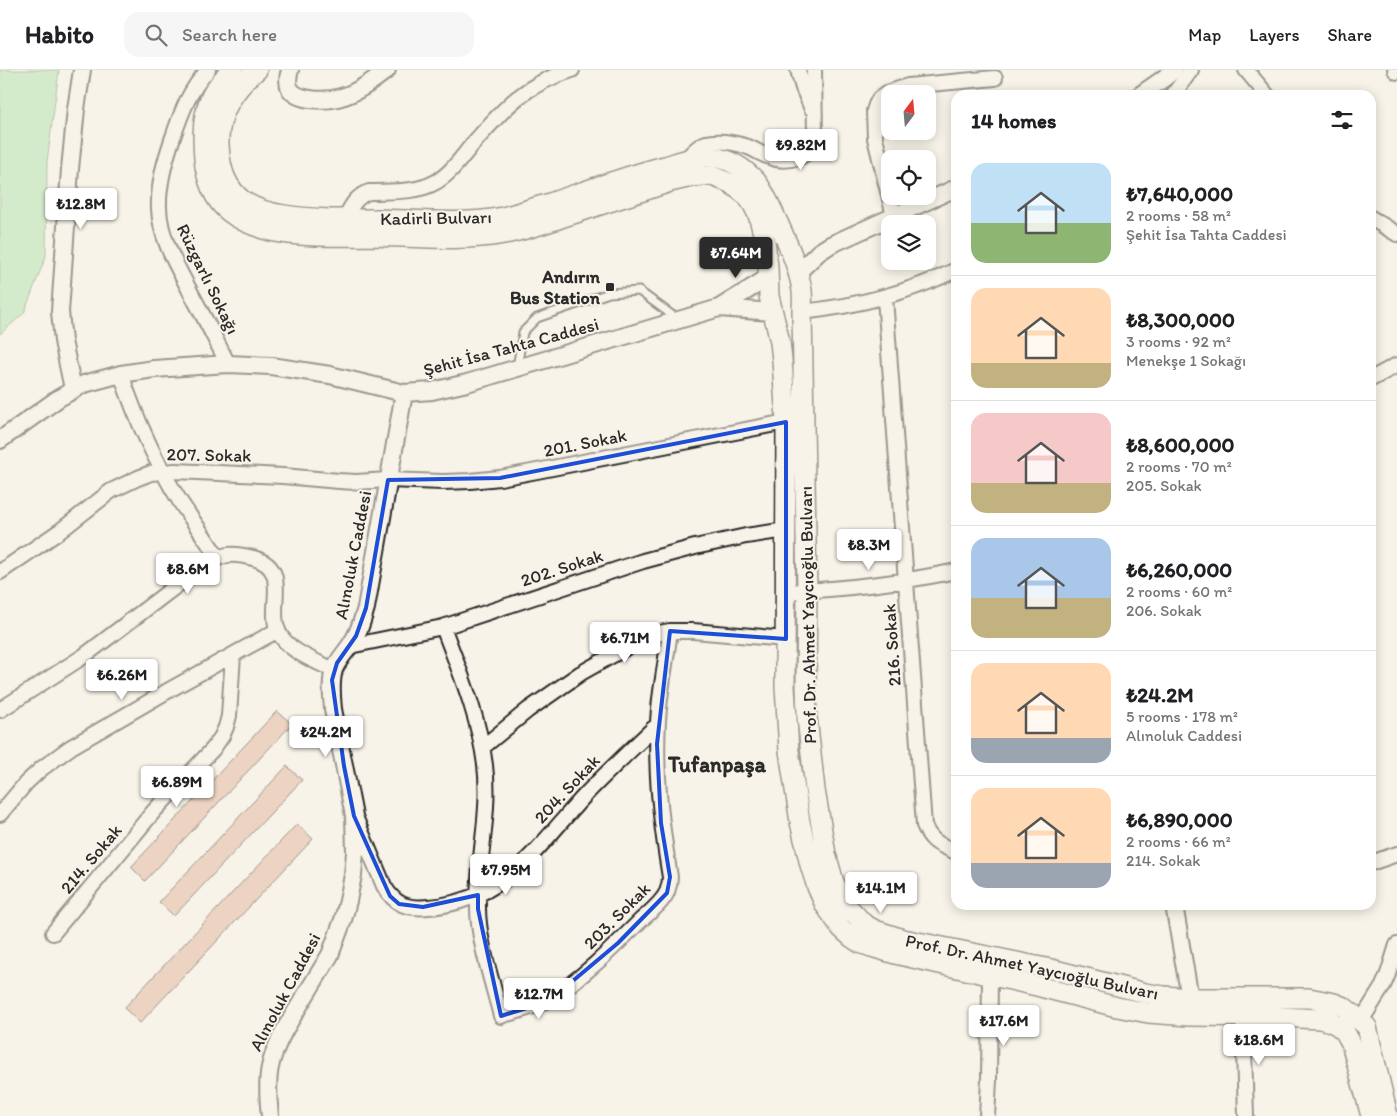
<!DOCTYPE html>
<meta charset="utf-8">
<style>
:root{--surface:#fff;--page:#f6f6f6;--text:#202124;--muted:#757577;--line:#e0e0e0;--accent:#2b2b2b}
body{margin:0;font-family:Itim,sans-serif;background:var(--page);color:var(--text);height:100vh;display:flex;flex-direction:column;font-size:19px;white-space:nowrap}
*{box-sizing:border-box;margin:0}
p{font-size:16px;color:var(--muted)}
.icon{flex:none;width:28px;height:28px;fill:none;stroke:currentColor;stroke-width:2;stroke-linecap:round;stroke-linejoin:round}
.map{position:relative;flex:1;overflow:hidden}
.sheet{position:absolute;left:951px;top:20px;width:425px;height:820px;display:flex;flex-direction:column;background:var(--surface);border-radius:15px;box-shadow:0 2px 12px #0003}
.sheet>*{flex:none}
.needle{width:32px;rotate:16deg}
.tools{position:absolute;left:881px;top:15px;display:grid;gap:10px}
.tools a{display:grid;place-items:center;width:55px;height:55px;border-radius:10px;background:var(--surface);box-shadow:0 2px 12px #0003;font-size:25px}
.price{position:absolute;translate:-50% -42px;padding:0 11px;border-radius:5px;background:#fff;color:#222;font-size:16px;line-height:32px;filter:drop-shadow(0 1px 2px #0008)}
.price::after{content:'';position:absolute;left:50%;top:30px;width:15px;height:11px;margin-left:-8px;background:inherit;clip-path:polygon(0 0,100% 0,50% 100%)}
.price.active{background:var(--accent);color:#fff}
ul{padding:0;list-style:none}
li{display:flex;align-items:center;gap:15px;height:125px;padding:0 20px}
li+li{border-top:1px solid var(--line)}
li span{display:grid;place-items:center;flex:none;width:140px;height:100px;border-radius:15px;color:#555}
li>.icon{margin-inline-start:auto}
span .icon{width:60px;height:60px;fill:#fffc;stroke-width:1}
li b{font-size:21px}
h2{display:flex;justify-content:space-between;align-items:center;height:60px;padding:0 20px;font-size:21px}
header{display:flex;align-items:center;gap:30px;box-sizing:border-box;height:70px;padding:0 25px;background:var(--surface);border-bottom:1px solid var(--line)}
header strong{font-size:24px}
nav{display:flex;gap:28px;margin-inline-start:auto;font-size:18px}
.search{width:350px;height:45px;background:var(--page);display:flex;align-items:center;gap:12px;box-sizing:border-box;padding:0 18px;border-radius:15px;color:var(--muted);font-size:19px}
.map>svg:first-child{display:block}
.green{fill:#a7e3a9;stroke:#69876a}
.building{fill:#dfad92;stroke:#2b2b2b}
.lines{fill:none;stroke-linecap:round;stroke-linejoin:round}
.service-casing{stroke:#2b2b2b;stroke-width:11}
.minor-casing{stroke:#2b2b2b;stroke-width:18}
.tertiary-casing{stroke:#2b2b2b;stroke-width:20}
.secondary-casing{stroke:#2b2b2b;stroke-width:22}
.service{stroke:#f7f3e8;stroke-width:7}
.minor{stroke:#f7f3e8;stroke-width:14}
.tertiary{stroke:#f7f3e8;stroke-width:16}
.secondary{stroke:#f7f3e8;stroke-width:19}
.marked{fill:none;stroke:#1d4ed8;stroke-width:4;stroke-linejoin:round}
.poi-dot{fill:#2b2b2b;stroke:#f7f3e8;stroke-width:2}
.labels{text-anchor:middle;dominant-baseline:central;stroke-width:4;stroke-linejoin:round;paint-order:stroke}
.street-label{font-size:18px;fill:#2b2b2b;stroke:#f7f3e8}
.poi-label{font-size:18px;font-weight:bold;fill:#2b2b2b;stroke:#f7f3e8;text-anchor:end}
.district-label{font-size:22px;font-weight:bold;fill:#2b2b2b;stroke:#f7f3e8}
</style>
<header>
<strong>Habito</strong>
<div class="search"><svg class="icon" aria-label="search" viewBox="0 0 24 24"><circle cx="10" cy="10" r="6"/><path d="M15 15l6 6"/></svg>Search here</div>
<nav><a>Map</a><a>Layers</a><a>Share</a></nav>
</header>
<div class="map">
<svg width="1397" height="1046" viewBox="0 0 1397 1046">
<rect width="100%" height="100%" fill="#f7f3e8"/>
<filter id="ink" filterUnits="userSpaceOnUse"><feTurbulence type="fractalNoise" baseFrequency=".02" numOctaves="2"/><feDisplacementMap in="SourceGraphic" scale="10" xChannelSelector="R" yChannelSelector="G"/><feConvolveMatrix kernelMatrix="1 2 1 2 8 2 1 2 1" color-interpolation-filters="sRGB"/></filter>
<g filter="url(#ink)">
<path class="green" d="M0,0h59l-12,92 -1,94 -22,57 -24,21z"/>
<path class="building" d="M277,641l15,13 -147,157 -14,-14z
M287,696l15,14 -128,136 -15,-14z
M297,754l16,15 -173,184 -16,-15z"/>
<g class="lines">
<g class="service-casing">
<path id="service" d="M517,298l6,-36 14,-14 72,-25 30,-2 37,27"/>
</g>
<g class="minor-casing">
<path id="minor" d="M208,0c-19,21 -26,41 -35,67 -8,23 -15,47 -14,71 1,31 18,58 32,85 13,24 25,47 37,71
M798,0l5,18 9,21
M1246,0l21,25
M1395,0l2,2
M1173,25l18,-25
M685,90c6,-6 12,-14 21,-17 13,-3 30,0 42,4 8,3 14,8 22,10 11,5 31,3 40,-7 3,-4 4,-10 5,-15l-1,-65
M894,146l-19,-78 -1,-27 2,-6 3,-6 8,-6 21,-7 87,-8
M345,148c6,-11 11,-22 24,-26 21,-1 46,1 65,-9 16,-8 27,-25 38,-38 32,-37 51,-60 100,-75
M1371,148l26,16
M885,228l39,527c7,18 17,20 32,27
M802,242c55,-6 104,-18 154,-42
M121,304c15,45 35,89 60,129 12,18 25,36 37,55
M1371,309l26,-14
M0,502l60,-41 51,-40 27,-13 13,-5 24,-2 108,5 56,5 17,1 32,-2 55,2 27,-1 30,-3 37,-7 249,-49
M786,522c57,-3 114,-9 170,-21
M443,557c17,45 36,90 42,138 6,48 -8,95 -7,143 0,33 15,76 23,108 14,-5 30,-7 44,-15 34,-19 68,-53 96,-81 9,-8 21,-17 26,-28 2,-5 3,-10 3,-15 -10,-59 -17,-119 -10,-178 3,-23 7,-46 10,-68
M350,576l93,-19 200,-66 52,-14 51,-11 40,-6
M0,640l84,-54 121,-92c19,-10 26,-12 48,-6 39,10 14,48 25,73 9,20 37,30 56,39
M483,677l45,-37 53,-37 57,-32 16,-7 16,-3h23l93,8
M0,744l26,-31 15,-14 30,-22 100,-58 107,-59
M356,749l28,67c11,19 23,23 45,21 79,-7 109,-62 158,-114 23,-24 47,-46 71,-69
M1371,793l26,-9
M53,863l101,-122 59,-62 9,-13 4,-9 3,-11 4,-61
M1243,947l3,99
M1361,951l22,-35 5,-12 9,-29
M987,1046l2,-36 1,-104"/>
</g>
<g class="tertiary-casing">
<path id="tertiary" d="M290,0c-2,6 -3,13 0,19 8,13 38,12 51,8 16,-4 33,-17 46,-27
M1140,25l23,-16 11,-9
M797,203l22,-21 11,-7 126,-57
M719,238l53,4
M73,319l-10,-48 -3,-29 10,-143 6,-60 6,-39
M0,370l59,-42 25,-14 37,-10 33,-5 74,-5 43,2 59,9 74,18 28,-2 35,-8 252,-75 50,-31
M1174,835l16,93
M270,1046c-4,-37 -3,-54 15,-87l45,-74 13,-35 5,-19 5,-26 2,-23 -1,-36 -21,-107c-1,-12 -3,-26 1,-39 3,-9 12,-18 17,-26 8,-11 11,-23 15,-36l38,-215"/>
</g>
<g class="secondary-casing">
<path id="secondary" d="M233,0c-30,24 -32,53 -29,89 2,19 9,41 25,53 11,9 27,15 41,19 33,7 68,5 102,5 43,1 90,6 132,-2 24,-4 47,-13 69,-20 32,-11 65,-21 97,-32l22,-5 10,-1h10l18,7 17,13 6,9 5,10 7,26 3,26 1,29 11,46 2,18 4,62 -1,265 4,64 11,71 10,43 7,22 8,18 16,23 10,9 9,6 11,4 24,7 142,32 80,21 31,6 41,3 89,1 42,2 11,3 7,4 7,6 6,11 20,73
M257,0c-23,19 -39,44 -38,74 1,23 6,44 26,58 11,7 26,11 39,13 31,5 64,4 95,4 39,1 86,6 124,-2 15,-4 29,-9 44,-13 39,-13 78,-28 118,-38 17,-5 35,-12 53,-8 15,3 28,12 38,23 9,11 14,24 20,37 10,22 23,49 26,73 1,7 0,14 0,21l5,279 -1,95 1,31 8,73 11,64 8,28 5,11 10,15 15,16 11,6 28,9 148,30 94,24 19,3 26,2h119l25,5 10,4 10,8 13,12 21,89"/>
</g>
<use href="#service" class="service"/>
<use href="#minor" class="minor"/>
<use href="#tertiary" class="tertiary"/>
<use href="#secondary" class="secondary"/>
</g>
</g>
<path d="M0 0H1397V1046H0ZM786,352v217l-116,-8 -13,113 4,79 9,54 -3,16 -49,50 -56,47 -29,16 -32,10 -23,-107v-14l-55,12 -24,-3 -9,-8 -36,-80 -10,-50 -12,-86 5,-17 19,-27 10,-28 22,-128 112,-2z" fill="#f7f3e8" fill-opacity=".55" fill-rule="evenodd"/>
<path class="marked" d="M786,352v217l-116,-8 -13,113 4,79 9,54 -3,16 -49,50 -56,47 -29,16 -32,10 -23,-107v-14l-55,12 -24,-3 -9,-8 -36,-80 -10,-50 -12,-86 5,-17 19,-27 10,-28 22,-128 112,-2z"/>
<rect class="poi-dot" x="605" y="212" width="10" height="10" rx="2.5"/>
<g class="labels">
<g class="street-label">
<text transform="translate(436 148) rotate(-1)">Kadirli Bulvarı</text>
<text transform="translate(208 209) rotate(64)">Rüzgarlı Sokağı</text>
<text transform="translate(511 277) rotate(-15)">Şehit İsa Tahta Caddesi</text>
<text transform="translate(585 373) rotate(-11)">201. Sokak</text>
<text transform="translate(209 385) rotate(1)">207. Sokak</text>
<text transform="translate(353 485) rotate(-79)">Alınoluk Caddesi</text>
<text transform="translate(562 498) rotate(-18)">202. Sokak</text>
<text transform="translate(808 545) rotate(-91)">Prof. Dr. Ahmet Yaycıoğlu Bulvarı</text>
<text transform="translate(892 575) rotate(-94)">216. Sokak</text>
<text transform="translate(567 719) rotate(-47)">204. Sokak</text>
<text transform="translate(91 789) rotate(-50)">214. Sokak</text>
<text transform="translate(617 846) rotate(-45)">203. Sokak</text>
<text transform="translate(1032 897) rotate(12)">Prof. Dr. Ahmet Yaycıoğlu Bulvarı</text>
<text transform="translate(285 922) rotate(-62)">Alınoluk Caddesi</text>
</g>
<g class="poi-label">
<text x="600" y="207">Andırın<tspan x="600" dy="21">Bus Station</tspan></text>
</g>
<g class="district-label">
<text x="717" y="694">Tufanpaşa</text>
</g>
</g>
</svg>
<div class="tools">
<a><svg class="needle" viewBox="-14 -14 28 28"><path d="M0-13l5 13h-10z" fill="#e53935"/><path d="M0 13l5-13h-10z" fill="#757577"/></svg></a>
<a><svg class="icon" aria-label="locate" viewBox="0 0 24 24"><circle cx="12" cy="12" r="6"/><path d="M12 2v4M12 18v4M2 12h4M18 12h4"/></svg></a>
<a><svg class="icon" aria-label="layers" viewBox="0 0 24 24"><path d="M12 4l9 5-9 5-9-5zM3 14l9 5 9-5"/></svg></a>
</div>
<b class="price" style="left:801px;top:101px">₺9.82M</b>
<b class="price" style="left:81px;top:160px">₺12.8M</b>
<b class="price active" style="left:736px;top:209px">₺7.64M</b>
<b class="price" style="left:869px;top:501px">₺8.3M</b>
<b class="price" style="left:188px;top:525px">₺8.6M</b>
<b class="price" style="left:625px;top:594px">₺6.71M</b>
<b class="price" style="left:122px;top:631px">₺6.26M</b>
<b class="price" style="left:326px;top:688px">₺24.2M</b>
<b class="price" style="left:177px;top:738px">₺6.89M</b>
<b class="price" style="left:506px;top:826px">₺7.95M</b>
<b class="price" style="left:881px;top:844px">₺14.1M</b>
<b class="price" style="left:539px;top:950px">₺12.7M</b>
<b class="price" style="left:1004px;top:977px">₺17.6M</b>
<b class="price" style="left:1259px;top:996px">₺18.6M</b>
<section class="sheet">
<h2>14 homes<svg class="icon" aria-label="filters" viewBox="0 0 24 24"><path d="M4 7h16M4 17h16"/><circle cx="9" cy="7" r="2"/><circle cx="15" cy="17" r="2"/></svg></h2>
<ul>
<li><span style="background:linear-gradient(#bfe0f5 60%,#8fb573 0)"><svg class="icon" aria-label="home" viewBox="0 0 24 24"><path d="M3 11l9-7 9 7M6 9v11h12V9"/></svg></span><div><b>₺7,640,000</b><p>2 rooms · 58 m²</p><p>Şehit İsa Tahta Caddesi</p></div></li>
<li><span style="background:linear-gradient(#ffd9b3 75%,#c2b280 0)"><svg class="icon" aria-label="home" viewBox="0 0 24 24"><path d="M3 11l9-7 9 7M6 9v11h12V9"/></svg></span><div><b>₺8,300,000</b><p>3 rooms · 92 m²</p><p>Menekşe 1 Sokağı</p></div></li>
<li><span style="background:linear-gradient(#f6c9c9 70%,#c2b280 0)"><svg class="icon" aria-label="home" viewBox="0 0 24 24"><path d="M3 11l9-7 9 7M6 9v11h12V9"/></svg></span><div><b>₺8,600,000</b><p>2 rooms · 70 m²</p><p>205. Sokak</p></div></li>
<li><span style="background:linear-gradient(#a9c7e8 60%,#c2b280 0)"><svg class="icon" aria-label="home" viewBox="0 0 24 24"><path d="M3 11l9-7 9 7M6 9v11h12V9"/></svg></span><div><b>₺6,260,000</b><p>2 rooms · 60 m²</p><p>206. Sokak</p></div></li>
<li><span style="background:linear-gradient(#ffd9b3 75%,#9aa5b1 0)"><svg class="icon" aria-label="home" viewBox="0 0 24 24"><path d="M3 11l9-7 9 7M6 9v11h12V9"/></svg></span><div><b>₺24.2M</b><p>5 rooms · 178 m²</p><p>Alınoluk Caddesi</p></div></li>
<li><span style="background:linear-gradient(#ffd9b3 75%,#9aa5b1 0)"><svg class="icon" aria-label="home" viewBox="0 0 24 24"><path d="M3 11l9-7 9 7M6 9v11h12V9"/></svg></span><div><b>₺6,890,000</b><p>2 rooms · 66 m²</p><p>214. Sokak</p></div></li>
</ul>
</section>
</div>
